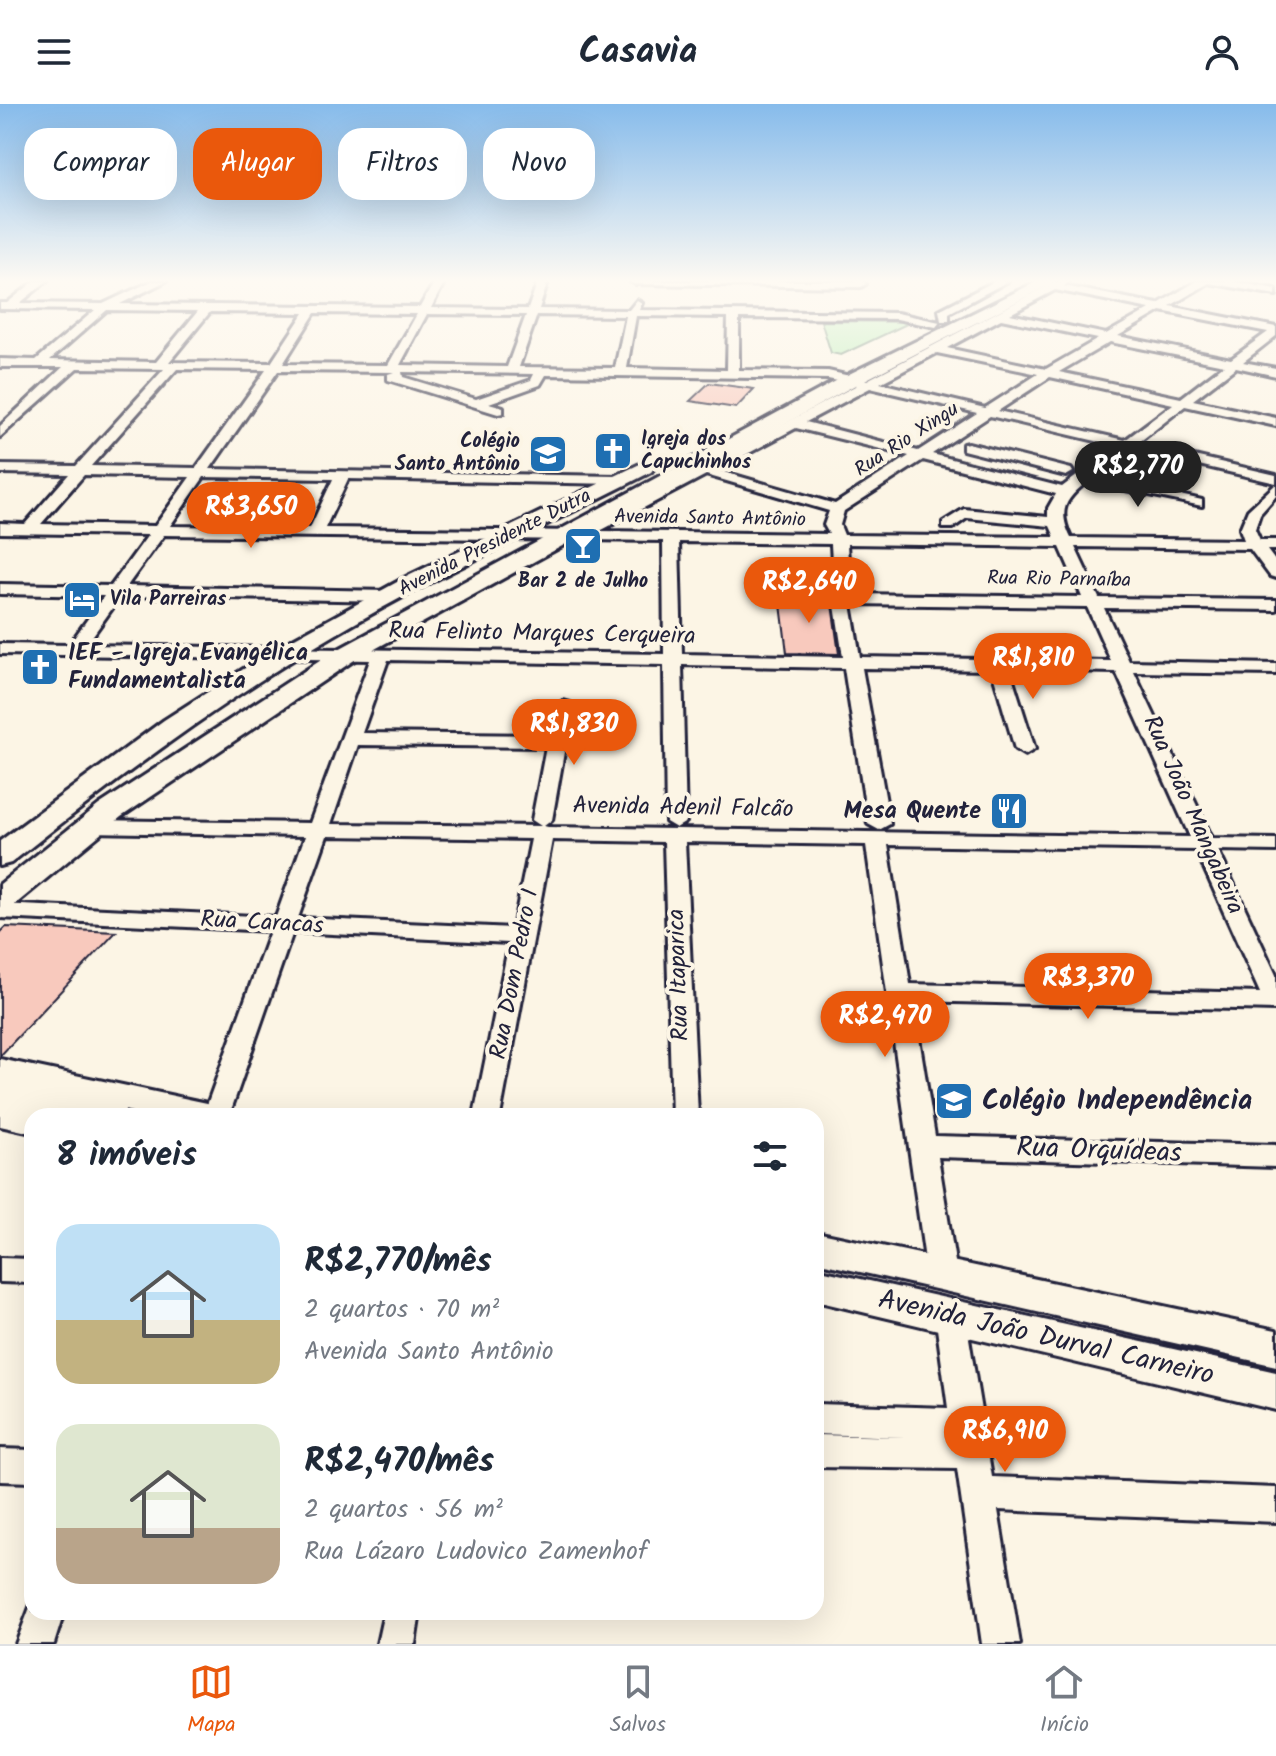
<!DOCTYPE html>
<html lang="pt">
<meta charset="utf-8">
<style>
:root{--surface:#fff;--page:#f2f2f3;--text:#1f2937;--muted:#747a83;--line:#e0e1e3;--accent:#ea580c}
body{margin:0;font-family:Kalam,sans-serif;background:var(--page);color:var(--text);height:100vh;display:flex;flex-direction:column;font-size:30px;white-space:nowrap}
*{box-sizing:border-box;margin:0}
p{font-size:26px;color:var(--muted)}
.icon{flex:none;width:44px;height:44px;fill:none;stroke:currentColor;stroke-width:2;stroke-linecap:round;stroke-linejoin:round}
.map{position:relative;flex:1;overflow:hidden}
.details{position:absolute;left:24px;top:1004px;width:800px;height:512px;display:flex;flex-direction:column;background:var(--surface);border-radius:24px;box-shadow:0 8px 32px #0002}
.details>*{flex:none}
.guide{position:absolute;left:24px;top:24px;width:800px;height:72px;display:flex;gap:16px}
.price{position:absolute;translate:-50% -68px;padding:0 18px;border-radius:28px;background:var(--accent);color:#fff;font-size:26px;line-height:52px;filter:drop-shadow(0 2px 4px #0008)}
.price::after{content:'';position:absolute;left:50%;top:48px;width:24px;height:18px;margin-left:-12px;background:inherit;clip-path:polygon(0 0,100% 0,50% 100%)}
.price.current{background:#222;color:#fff}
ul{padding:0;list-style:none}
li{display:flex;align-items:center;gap:24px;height:200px;padding:0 32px}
li span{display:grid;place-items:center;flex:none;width:224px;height:160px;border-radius:24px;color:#555}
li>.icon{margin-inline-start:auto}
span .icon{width:96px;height:96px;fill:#fffc;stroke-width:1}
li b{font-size:34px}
h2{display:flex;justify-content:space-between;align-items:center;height:96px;padding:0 32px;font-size:34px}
.chip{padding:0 28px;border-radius:24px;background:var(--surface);box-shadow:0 8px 32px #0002;font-size:28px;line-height:72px}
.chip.current{background:var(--accent);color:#fff}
header{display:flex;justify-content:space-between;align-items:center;height:104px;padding:0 32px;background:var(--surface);font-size:36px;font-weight:800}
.tabs{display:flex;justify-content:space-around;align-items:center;height:112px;border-top:2px solid var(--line);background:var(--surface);font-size:22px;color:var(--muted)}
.tabs a{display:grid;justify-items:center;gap:4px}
.tabs .current{color:var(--accent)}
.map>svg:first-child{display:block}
.green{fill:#b3eeb3;stroke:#6a8877;stroke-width:2}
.building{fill:#f8c9bd;stroke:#22223b;stroke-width:2}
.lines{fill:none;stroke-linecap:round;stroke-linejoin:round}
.minor-casing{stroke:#22223b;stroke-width:6}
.major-casing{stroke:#22223b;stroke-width:6}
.highway-casing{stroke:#22223b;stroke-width:6}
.minor{fill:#fcf5e5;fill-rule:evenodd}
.major{fill:#fcf5e5;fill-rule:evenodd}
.highway{fill:#fcf5e5;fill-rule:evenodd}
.labels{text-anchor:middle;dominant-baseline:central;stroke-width:8;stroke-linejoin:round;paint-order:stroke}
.far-poi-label{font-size:20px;font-weight:bold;fill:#22223b;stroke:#fcf5e5;text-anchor:start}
.far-street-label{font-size:20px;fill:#22223b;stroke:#fcf5e5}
.street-label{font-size:24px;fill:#22223b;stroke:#fcf5e5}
.poi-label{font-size:24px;font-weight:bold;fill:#22223b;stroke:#fcf5e5;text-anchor:start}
.near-poi-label{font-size:28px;font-weight:bold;fill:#22223b;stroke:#fcf5e5;text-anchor:start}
.near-street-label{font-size:28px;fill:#22223b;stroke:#fcf5e5}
</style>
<header><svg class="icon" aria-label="menu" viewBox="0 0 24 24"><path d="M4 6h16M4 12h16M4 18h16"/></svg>Casavia<svg class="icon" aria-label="person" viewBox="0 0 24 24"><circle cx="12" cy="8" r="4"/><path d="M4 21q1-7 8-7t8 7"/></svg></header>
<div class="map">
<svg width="1276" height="1540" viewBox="0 0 1276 1540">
<rect width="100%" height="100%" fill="#fcf5e5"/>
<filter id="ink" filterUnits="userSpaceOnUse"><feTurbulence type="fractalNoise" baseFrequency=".0125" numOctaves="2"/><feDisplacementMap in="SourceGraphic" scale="16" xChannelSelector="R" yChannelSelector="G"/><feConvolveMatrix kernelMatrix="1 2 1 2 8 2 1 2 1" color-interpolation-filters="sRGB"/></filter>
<g filter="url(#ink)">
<path class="green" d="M821,217l90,1 -70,33 -10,-2z"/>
<path class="building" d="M709,279l45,6 -18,19 -46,-7z
M780,492l51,1 8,57 -52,-1z
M6,823l110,5 -116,124v-123z"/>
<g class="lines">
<g class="minor-casing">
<path id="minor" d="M35,177h12l-27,22 83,1 49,-23h14l-46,23 300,3 15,-26h10l-14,27 97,1 10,-28h10l-9,28 90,1 8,-10 5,3 -3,7 258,3 43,9 -4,5 -39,-8 -158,-1v52l89,1 39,9 178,-93v-3l25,-3 -6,5 94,18 39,-23h34l45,8v6l-67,-12 -39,23 106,21v9l-33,26 33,6v8l-40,-9 -43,33 83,18v8l-91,-20 -47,37 138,32v8l-146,-34 -35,27 107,24v6l-115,-24c-23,18 -29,29 -16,56l173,2 -4,-11 8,-19 28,-26v12l-16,18 -5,15 5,11h16v10h-9l9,12v16l-6,-2 -20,-27 -175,-2 24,51 177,2v10l-172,-2 25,53 147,3v10l-142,-2 78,166 64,1v12l-58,-1 58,125v35l-363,-9 22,135 341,9v22l-338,-10 19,117 -4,9 -11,4 -11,-4 -4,-9 -61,-429 -181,-3 13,274h-26l-8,-274 -112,-2 -52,276h-26l35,-173 -216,-11 -64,184h-26l67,-185 -270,-13v-14l276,13 29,-81 -215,-4 -11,-6 11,-6 220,3 60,-163 -370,-6v-10l69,1 35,-49 -104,-2v-10l111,2 37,-51 -148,-2v-10l25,1 44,-50 -69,-1v-8l76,1 88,-97 -87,-1 -77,69v-11l63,-59h-63v-8l36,1 59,-50 -95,-1v-6h7zM1055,186l95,19 -44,25 -96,-20zM107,206l91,1 -42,51 -106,-2zM1161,207l107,21 -37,27 -113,-23zM210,208l94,1 -33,50 -102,-1zM315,209l102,1 -29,51 -105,-1zM427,210l99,1 -19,52 -107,-2zM537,211l89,1 -11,52 -96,-1zM636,212l92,1 -1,53 -100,-2zM1001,215l97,20 -52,30 -99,-21zM1110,238l114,23 -43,33 -122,-26zM937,249l101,21 -53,34 -105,-25zM177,265l89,1 -70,98 -105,-2zM278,267l116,1 -6,2v6l110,34 5,-1v-6l-14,-4 51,-18 6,-10 282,4 29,6 -154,81h-8l-1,4 -116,61 -253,-3 23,-49 271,5 7,-4 -7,-4 -409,-7zM402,268l132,2 -3,6 -55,19 -73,-22zM1050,273l123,27 -48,36 -127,-29zM870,284l107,25 -59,38 -112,-29zM990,312l127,30 -55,41 -130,-33zM796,324l113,28 -74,48 -118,-34zM923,356l133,34 -8,14v9l-84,-8 -21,13v6h10l14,-10 83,8 5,11 -211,-2 -4,-10 4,-14zM84,371l106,2 -35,49 -114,-2zM706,371l123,36 -5,14 5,9 -229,-3zM204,373l129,2 -23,49 -140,-2zM164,431l499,6 1,113 -578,-9 35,-49 268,5 8,-5 -8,-5 -262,-5zM679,438l152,2 3,55 9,58 -161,-3zM847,440l213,3 22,50 -232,-3zM851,500l236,3 24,54 -251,-4zM388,556l276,5 2,157 10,6 10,-6 -4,-157 162,3 24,156 11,6 11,-6 -28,-156 130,2 23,79 10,6 10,-6 -25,-79 106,2 74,165 -642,-10 -4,-1 8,-6 20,-113 -2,-4 -7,-2 -9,6 -6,28 -186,-2zM358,641l188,2 -14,73 9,6 -210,-2zM327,732l204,3 -18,89 -215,-10zM888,741l308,5 64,143 -350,-9z
M630,177h232l4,3 -5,3 -226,-3z
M995,177h13l-59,32v8h-8l-2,-11z
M968,339l103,26 2,3 -7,4 -103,-26v-6z
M0,1154l32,1v24l-32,-1z
M950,1197l11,4 4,9 27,163 284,11v34l-278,-12 22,134h-38l-25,-175 -141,-2v-32l90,2 -90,-3v-30l132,4 -13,-94 4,-9z
M0,1345l32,1v32l-32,-1z
M32,1498v10h32l-10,32h-38z
M384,1508h36l-5,32h-38z"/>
</g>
<g class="major-casing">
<path id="major" d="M0,955l207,44 12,4 5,9h-75l-25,-6 3,6h-95v17l-32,-7z
M816,1128l460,98v36l-460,-104z
M816,1165l460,103v38l-460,-109z"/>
</g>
<g class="highway-casing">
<path id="highway" d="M1038,177h19l-198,102 -506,278 -232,156 -109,90 -12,3v-26l99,-79 236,-154 512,-276z
M644,358l10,6 -3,4c-106,55 -215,103 -318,164 -114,66 -219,145 -322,227l-11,3v-25l164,-121 109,-70 135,-74z"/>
</g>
<use href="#minor" class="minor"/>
<use href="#major" class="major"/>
<use href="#highway" class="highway"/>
</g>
</g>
<linearGradient id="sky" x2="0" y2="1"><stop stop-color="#86bbeb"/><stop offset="0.45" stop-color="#fefaf3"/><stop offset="1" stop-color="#fefaf3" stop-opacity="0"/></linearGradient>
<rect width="1276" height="393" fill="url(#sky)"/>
<defs>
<g id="church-square" transform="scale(2)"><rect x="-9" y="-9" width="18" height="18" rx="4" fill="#1f6fb2" stroke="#fcf5e5"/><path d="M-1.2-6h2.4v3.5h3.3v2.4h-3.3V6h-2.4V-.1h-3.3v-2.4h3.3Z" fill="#fff"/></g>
<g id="school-square" transform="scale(2)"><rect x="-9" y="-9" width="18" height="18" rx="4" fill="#1f6fb2" stroke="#fcf5e5"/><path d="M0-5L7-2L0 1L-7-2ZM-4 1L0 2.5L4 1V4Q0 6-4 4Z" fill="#fff"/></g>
<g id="bar-square" transform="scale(2)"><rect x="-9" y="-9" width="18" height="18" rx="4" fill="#1f6fb2" stroke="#fcf5e5"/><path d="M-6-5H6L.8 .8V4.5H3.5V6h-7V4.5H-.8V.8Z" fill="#fff"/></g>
<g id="hotel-square" transform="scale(2)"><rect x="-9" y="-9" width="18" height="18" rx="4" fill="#1f6fb2" stroke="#fcf5e5"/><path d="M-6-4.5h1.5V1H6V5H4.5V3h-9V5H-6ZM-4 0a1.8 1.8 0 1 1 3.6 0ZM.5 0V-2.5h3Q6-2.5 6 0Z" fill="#fff"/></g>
<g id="restaurant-square" transform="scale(2)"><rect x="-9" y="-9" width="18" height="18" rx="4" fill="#1f6fb2" stroke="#fcf5e5"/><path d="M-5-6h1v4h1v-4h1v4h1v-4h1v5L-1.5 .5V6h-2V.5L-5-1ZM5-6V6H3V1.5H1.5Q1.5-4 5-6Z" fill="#fff"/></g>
</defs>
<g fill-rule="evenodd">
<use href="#church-square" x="613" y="347"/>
<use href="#school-square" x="548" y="350"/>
<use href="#bar-square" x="583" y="442"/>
<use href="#hotel-square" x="82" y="496"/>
<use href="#church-square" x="40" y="563"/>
<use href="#restaurant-square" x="1009" y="707"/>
<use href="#school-square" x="954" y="997"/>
</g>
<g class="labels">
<g class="far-poi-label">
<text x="641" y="336">Igreja dos<tspan x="641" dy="23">Capuchinhos</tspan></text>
<text x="520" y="338" text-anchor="end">Colégio<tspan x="520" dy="23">Santo Antônio</tspan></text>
<text x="583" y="478" text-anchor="middle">Bar 2 de Julho</text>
<text x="110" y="496">Vila Parreiras</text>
</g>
<g class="far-street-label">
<text transform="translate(907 336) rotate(-33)">Rua Rio Xingu</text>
<text transform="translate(710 415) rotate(1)">Avenida Santo Antônio</text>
<text transform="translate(495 439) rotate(-27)">Avenida Presidente Dutra</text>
<text transform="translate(1059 476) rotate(1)">Rua Rio Parnaíba</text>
</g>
<g class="street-label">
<text transform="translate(542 530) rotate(1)">Rua Felinto Marques Cerqueira</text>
<text transform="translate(683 704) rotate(1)">Avenida Adenil Falcão</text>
<text transform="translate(1193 711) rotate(66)">Rua João Mangabeira</text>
<text transform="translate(262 819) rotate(3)">Rua Caracas</text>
<text transform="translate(515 870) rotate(-79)">Rua Dom Pedro I</text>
<text transform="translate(679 871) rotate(-92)">Rua Itaparica</text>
</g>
<g class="poi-label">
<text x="68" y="549">IEF - Igreja Evangélica<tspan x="68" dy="28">Fundamentalista</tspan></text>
<text x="981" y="707" text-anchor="end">Mesa Quente</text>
</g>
<g class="near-poi-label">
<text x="982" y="997">Colégio Independência</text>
</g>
<g class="near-street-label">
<text transform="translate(1099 1047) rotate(2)">Rua Orquídeas</text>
<text transform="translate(1046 1234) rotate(13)">Avenida João Durval Carneiro</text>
</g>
</g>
</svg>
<b class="price current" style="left:1138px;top:405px">R$2,770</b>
<b class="price" style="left:251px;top:446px">R$3,650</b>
<b class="price" style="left:809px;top:521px">R$2,640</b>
<b class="price" style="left:1033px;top:597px">R$1,810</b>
<b class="price" style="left:574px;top:663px">R$1,830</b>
<b class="price" style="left:1088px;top:917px">R$3,370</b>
<b class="price" style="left:885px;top:955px">R$2,470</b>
<b class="price" style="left:1005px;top:1370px">R$6,910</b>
<div class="guide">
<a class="chip">Comprar</a>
<a class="chip current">Alugar</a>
<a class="chip">Filtros</a>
<a class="chip">Novo</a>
</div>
<section class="details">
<h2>8 imóveis<svg class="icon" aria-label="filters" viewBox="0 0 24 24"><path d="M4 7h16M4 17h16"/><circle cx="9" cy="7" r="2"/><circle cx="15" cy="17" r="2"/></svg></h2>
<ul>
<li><span style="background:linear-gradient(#bfe0f5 60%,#c2b280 0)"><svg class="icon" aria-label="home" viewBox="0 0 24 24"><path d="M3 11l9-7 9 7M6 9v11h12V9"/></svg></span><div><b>R$2,770/mês</b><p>2 quartos · 70 m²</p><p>Avenida Santo Antônio</p></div></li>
<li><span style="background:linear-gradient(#dfe7d0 65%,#b9a48a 0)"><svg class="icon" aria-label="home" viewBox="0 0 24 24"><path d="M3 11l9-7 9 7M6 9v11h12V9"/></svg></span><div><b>R$2,470/mês</b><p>2 quartos · 56 m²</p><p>Rua Lázaro Ludovico Zamenhof</p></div></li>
</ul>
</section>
</div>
<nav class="tabs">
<a class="current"><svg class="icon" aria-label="map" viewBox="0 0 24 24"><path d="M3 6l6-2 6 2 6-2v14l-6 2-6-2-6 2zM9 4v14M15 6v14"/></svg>Mapa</a>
<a><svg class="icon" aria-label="saved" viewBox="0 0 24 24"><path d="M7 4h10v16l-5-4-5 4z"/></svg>Salvos</a>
<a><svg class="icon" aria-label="home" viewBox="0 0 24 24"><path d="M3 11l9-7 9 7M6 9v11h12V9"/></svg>Início</a>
</nav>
